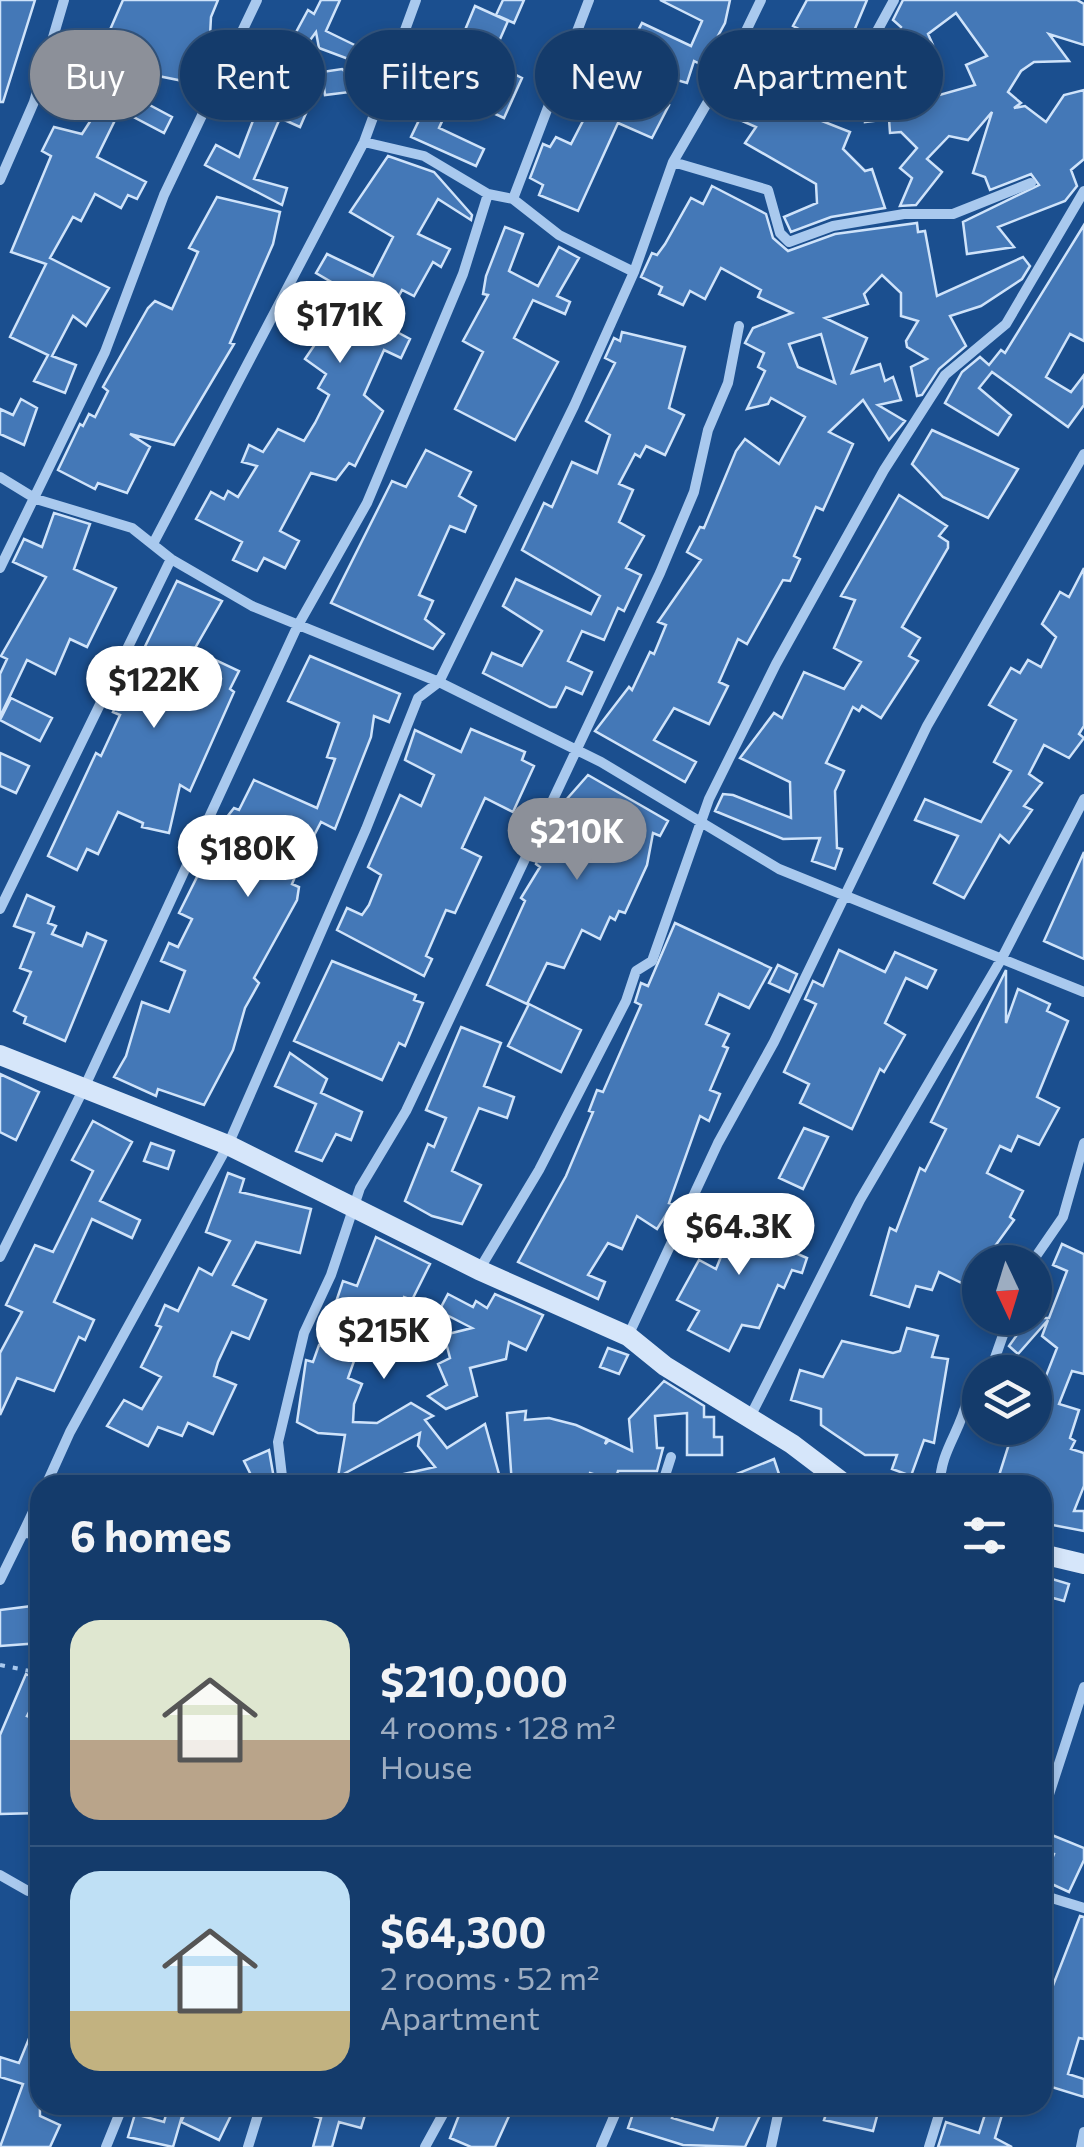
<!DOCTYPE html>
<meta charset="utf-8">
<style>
:root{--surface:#143b6b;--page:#214673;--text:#f1f3f6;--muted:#9dadc1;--line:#33557e;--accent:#8c9099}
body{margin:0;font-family:Commissioner,sans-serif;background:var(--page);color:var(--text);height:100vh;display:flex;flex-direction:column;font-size:38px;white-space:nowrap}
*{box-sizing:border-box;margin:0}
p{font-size:32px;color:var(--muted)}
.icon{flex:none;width:55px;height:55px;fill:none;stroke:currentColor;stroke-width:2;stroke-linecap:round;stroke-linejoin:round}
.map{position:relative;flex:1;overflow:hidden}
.drawer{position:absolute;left:30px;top:1475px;width:1022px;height:640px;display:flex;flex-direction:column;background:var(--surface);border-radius:30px;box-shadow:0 5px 15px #0003,0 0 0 2px var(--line)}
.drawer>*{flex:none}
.top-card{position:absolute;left:30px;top:30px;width:1025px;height:90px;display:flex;gap:20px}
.needle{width:65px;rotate:176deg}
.buttons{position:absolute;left:962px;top:1245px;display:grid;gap:20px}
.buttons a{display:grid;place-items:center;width:90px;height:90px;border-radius:50%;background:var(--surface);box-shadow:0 5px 15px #0003,0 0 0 2px var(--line);font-size:50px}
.price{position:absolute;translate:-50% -85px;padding:0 22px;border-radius:35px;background:#fff;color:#222;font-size:32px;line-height:65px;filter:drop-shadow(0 2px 5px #0008)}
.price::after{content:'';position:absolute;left:50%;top:60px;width:30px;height:22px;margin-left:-15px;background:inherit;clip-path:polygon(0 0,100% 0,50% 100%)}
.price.current{background:var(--accent);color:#fff}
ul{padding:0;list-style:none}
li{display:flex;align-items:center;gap:30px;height:250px;padding:0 40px}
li+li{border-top:2px solid var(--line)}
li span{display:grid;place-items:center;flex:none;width:280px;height:200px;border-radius:30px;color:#555}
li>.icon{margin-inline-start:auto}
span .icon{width:120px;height:120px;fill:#fffc;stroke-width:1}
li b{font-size:42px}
h2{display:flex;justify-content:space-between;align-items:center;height:120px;padding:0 40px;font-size:42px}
.chip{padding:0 35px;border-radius:45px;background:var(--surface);box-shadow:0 5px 15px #0003,0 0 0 2px var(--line);font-size:35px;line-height:90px}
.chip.current{background:var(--accent);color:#fff}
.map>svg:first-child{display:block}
.building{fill:#4478b7;stroke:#cfe3fa;stroke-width:2.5;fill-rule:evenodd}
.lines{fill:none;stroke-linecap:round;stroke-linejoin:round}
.path{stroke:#a9c9ee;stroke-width:4;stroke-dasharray:5 8;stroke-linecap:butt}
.street{stroke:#a9c9ee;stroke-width:10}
.secondary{stroke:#d6e6fa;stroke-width:20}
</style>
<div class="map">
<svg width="1084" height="2147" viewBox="0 0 1084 2147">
<rect width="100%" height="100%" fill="#1b4f8f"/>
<path class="building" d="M0,0h35l-32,102h-3z
M123,0h95l-7,17 -1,19 -22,46 -30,-6 -14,26 28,15 -8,16 -44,-23 -23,47 49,25 -9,17 -9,-4 -7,13 -26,-14 -14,27 -8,-4 -23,41 59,30 -23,38 -13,-10 -21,40 24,9 -11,28 -31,-12 14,-26 -38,-18 36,-73 -35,-12 40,-96 -9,-5 12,-24 28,7 20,-31 -13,-7 3,-6 -7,-3z
M321,0h19l-14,31 47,23 -6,12 -48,-18 -3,-16 -8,11 -14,-7 14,-26 6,4z
M503,0h21l-10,23 -18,-8z
M660,0h70l-5,23 -23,42 -8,-4 -7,22 -66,-19 21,-41 49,23 11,-25z
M807,0h60l-26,62 17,-14 -5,21 -42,-15 6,-16 -24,-12z
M903,0h174l7,4v41l-35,-11 20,27 -35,1 -13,9 -13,21 13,11 -7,5 11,-2 21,16 18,-27 20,-5v69l-13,11 6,16 -12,15 -67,26 16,20 -47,7 -4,-32 76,-37 -8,-11 -41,16 -5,-13 -12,-4 19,-61 -24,28 -19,-4 -22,23 15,13 -26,33 -16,1 12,-28 -12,-10 17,-20 -16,-16 -11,1 -1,-14 -24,3v-22l70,-8 1,4 39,-11 -9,-20 21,-9 -31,-43 -28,21 5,11 -27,39 -36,-10 5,-22 12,4 14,-29 -8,-7z
M475,6l33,15 -18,41 32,16 -18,40 -50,-23 -15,33 45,21 -8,17 -65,-29 20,-42 -17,-8 12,-25 22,9z
M587,63l82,42 -17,33 -34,-15 -40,88 -39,-16 4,-10 -13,-7 13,-34 7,3 6,-10 15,7 16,-31 -6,-3 7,-14 -15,-8z
M274,66l23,10 -9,19 22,9 -10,23 -20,-9 -26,61 33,9 -5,17 -77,-40 11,-20 23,12z
M342,69l6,5 2,18 -25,3 -3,-23z
M733,86l117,46 -7,17 22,22 7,-2 13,39 -54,9 -40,15 -7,-15 33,-14 -1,-19 -71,-41 11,-16 -34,-15z
M388,156l46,16 38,43 -1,5 -33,-21 -20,35 32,15 -9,18 -8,-5 -19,34 -12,-6 -18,35 26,14 -9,19 -17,-8 -20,45 19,16 -28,55 -6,-3 -13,17 -25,-7 -31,58 19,10 -14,27 -21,-10 -7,13 -24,-11 9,-18 -46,-23 15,-27 13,7 4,-8 10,6 19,-31 -15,-4 7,-17 14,7 15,-23 26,12 11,-18 14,-28 -11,-7 8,-14 -21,-15 45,-66 -34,-20 11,-19 46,22 20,-39 -43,-25z
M712,186l54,28 7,24 15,13 47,-17 82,-11 1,9 7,-1 12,65 86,-39 7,9 -8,13 -41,27 -31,10 16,30 -27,23 -17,26 -5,1 -6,-29 16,-8 -20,-12 -1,-6 12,-20 -17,-5v-23l-19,-18 -18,19 4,10 -43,14 42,20 -15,35 28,-9 5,17 8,-4 8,23 -23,5 27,16 -16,19 -26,-40 -34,32 24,12 -30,66 -7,-3 -22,49 6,3 -10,22 -7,-1 -36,64 -9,-5 -19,43 9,4 -19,38 -35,-16 -20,32 42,22 -11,20 -90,-51 34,-44 3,3 18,-38 4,2 12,-29 -8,-3 43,-62 -14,-8 13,-25 4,1 32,-77 9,-12 34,25 26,-47 -34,-19 -3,6 -21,5 18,-38 -7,-4 6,-14 -19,-10 8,-15 39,-15 -34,-16 3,-7 -40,-22 -16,31 -15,-8 -7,14 -24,-11 3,-7 -21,-10 11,-24 5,2 8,-11 26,-46 12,6zM821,334l13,46 1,3 -37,-16 -9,-23z
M217,197l63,15 -7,32 -43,99 4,1 -60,101 -44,-11 20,13 -23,46 -29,-10 -3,6 -37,-19 22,-46 3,2 6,-12 6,3 13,-26 -5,-4 45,-79 7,-7 17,8 26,-57 -9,-4z
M1084,225v116l-14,-7 -24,43 25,15 13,-17v30l-16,22 -76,-55 -13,16 32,27 -13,20 -53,-32 17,-31 18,-15 9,8 12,-15 4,3z
M505,227l18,7 -14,37 29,15 21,-39 20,11 -22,38 13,6 -5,12 -32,-14 -19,38 44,24 -43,78 -60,-31 28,-57 -20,-11 25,-46 -5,-1 3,-18z
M622,332l63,15 -16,61 15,7 -19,40 -19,-9 -6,11 -5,-3 -16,30 14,6 -14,32 25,14 -18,32 15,7 -17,36 -6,-3 -14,32 -22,-9 -14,30 24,11 -10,22 -16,-7 -10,20h-6l-67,-34 9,-20 30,13 20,-35 -39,-25 13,-27 75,35 9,-18 -78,-46 22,-47 8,4 20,-45 25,11 13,-38 -24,-14 29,-58 -10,-5 9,-20 6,3z
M21,399l16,9 -13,37 -24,-11v-25l13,6z
M932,430l86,39 -30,49 -45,-21 -31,-33z
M426,450l45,22 -12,24 17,10 -11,26 -15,-6 -31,69 14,6 -8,18 19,15 -11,15 -102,-46 61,-122 14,6z
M899,495l48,31 -8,10 9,6v6l-46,79 18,11 -11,18 9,5 -37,57 -19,-12 -3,5 -6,-4 -27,56 18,8 -9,20 2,57 5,1 -7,20 -23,-8 8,-23 -37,1 -68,-28 8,-17 10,1 58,23 -1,-36 -50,-24 34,-45 8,5 22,-46 40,17 17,-27 -27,-14 21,-48 -14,-4z
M54,513l36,11 -16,45 42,19 -29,59 -17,-8 -15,35 -28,-14 -27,57v-43l7,-15 -6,-3 45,-79 -33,-15 11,-23 18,8z
M1084,568v158l-5,8 5,4 -15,20 -25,-13 -15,29 13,9 -18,23 8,4 -23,33 -9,-8 -36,63 -30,-15 24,-47 -43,-16 10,-21 56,23 30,-51 -17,-9 22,-42 -27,-15 22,-37 9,5 8,-13 13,7 15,-30 -14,-13 18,-32 9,5z
M177,581l45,20 -28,49 45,21 -9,18 4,3 -44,99 -10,-6 -11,48 -27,-6 1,-4 -25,-11 -20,42 -11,-5 -10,21 -29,-14 48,-103 5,3 19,-41 -7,-3z
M310,656l90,38 -11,28 -15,-6 -3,21 -36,92 -14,-7 -16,31 -13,31 7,3 -2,13 -43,78 5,5 -14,25 -12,42 -29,55 -46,-16 -2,7 -42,-19 12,-21 16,-54 27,10 16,-41 -24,-10 8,-18 9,4 14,-28 -13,-6 48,-96 7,-9 5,2 15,-30 63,28 18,-49 -8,-2 12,-34 -51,-22z
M11,698l41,20 -12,23 -40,-21z
M471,729l54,23 -3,8 12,6 -21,46 -28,-14 -23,50 19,9 -26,56 -9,-3 -20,46 6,3 -8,17 -87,-46 10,-22 15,7 7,-10 12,-30 -13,-8 32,-72 21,11 13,-31 -29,-15 10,-30 46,22z
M0,753l29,13 -13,27 -16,-7z
M588,775l80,46 -8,15 -7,-3 -6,32 -22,48 -6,-2 -4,9 -5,-3 -10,22 -18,-9 -18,38 -17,-5 -20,41 -40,-19 38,-84 -4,-3 19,-31 -4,-3 8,-25 22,-39z
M1084,852v107l-40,-18z
M27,895l27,12 -6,16 8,3 -4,8 30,12 5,-13 19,8 -41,100 -41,-18 2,-6 -12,-6 17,-39 -11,-4 14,-35 -20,-7z
M675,923l96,45 -22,40 -30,-14 -13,30 23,10 -6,12 5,2 -18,42 10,4 -11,27 -9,-5 -31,87 4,1 -16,25 -20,-13 -15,33 -14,-6 -20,32 17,7 -7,17 -80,-37 48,-86 27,-64 -4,-1 8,-21 6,2 38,-87 -6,-3 6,-19 7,3z
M839,950l46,22 10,-20 41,18 -9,18 -21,-10 -21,45 20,12 -21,37 -4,-3 -28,60 -52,-26 9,-19 -25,-12 32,-68 -11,-5 8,-18 10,5z
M332,961l84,34 -2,5 9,3 -18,43 -6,-3 -17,37 -88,-39z
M778,965l19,9 -8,18 -20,-9z
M1006,970v53l12,-34 32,15 -3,7 21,10 -31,76 22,11 -20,37 -21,-9 -7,15 -11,-5 -13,27 36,18 -13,26 4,3 -24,33 -2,9h-8v15l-6,12 -35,-17 -7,18 -16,-4 -7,21 -38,-12 19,-67 6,3 24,-63 5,3 21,-42 -15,-7z
M529,1004l52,26 -20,42 -53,-26z
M461,1027l40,16 -17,43 30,11 -7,21 -28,-10 -27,63 29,14 -19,39 -30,-8 -27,-15 23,-57 6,3 12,-29 -20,-8z
M290,1053l37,26 -6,14 41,19 -11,28 -15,-6 -14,27 -26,-10 20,-47 -41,-18z
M0,1074l39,18 -23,48 -16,-8z
M93,1121l39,21 -32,59 40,19 -8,18 -40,-19 -38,83 40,18 -9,20 -6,-3 -25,54 -37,-13 -17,37v-62l22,-41 -16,-7 29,-60 18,7 40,-81 -21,-11z
M804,1128l24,9 -25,52 -24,-11z
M151,1143l23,8 -6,18 -24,-8z
M228,1173l16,6 -4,13 71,17 -11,44 -44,-11 -23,43 33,15 -17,39 -17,-7 -14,30 -4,14 22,9 -23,49 -25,-11 -6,13 -24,-9 -10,19 -41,-20 17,-26 18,9 19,-32 -20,-10 20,-40 -5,-2 9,-20 13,6 21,-43 13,7 18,-34 -24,-9z
M723,1199l63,32 -7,15 28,12 -5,15 -10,-3 -8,18 -6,-3 -19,43 -17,-3 -13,26 -41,-21 11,-19 -22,-11 22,-40 17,9 17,-42 -19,-10z
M376,1237l54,27 -18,36 -8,-3 -22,63 -22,-16 -12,34 14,6 -8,20 -1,18 24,1 34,-20 22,13 -8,4 22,28 38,-24 17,61h-115l-1,-7 49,-11 -17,-21 2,-13 -82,44 7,-42 -27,-2 -21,-11 9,-62 7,2 6,-17 12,4 16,-44 -11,-3 7,-21 14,5z
M1062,1244l22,10v120l-12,-3 -13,33 20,6 -9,28 5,3 -4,8 13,4v33l-10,25h10v20l-42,-8v-38h-46l18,-57h21v-24l22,-56 -15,-12 6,-16 -30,34 -9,-8 20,-28h20l18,-47 -14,-6z
M448,1294l25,13 3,-6 11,7 8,-14 48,21 -17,35 -17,-8 -3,17 -36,9 7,28 -31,13 -18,-13 19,-11 -9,-21 12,-6 -6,-23 28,-7 -33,-17z
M907,1328l31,8 -6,21 16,2 -14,84 -10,-3 -13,36 -19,-7 5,-14h-32l-44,-30v-16l-30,-9 9,-30 23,7 19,-36 51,12 7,-2z
M608,1348l20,7 -9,19 -19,-7z
M664,1381l40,25v11h10v20h8v18h-35v-42l-32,3 2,32h6l-6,23h-39l-3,10 -25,-8 -5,12h-73l-5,-72 19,-2 -1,9 24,-2 27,7 31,14 -2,5 4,-4 23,11 -3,-32z
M269,1450l4,23 -19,8 -10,-20z
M774,1459l7,21 -14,5h-58z
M1042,1576l27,8 -5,17 -22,-6z
M40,1605v38l-40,3v-36z
M26,1674l14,7v10l-13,25 13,5v92l-40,1v-79z
M1042,1831l42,17v12l-15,32 -26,-12 11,-26 -12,-5z
M1080,1916l4,1v122l-5,-1 -11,36 16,5v18l-42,-13v-48l9,-28 -6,-2z
M39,2014l1,102 20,9 -10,22h-50l23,-63 -23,-7v-20l19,6z
M189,2105h47l-17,35 -38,-18z
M293,2105h75l-7,23 -22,-6 -7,25h-19l8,-29 -29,-8z
M463,2105h51l-19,42h-24l-21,-9z
M636,2105h41l-5,13 41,12 9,-25h43l-20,42 -62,-2 -55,-17z
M829,2105h51l-7,26 -49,-11z
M988,2105h17l-10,33 17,9h-74l8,-25 33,11z
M167,2111l15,5 -9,31 -45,-10 7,-23 29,8z"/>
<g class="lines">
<path class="path" d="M0,1665l40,8"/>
<path class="street" d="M732,60l108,47 17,-9 7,-43 30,-55
M364,142l60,14 64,38 25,5 46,36 75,37
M673,162l95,28 12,43 9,9 44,-16 71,-12h49l78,-31
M0,180l34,-78 30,-102
M513,199l76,-199
M0,477l36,22 96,29 39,31 81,47 187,76 162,80 178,107 305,123
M154,542l210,-400 52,-142
M0,568l105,-216 59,-157 93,-195
M0,909l171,-350
M0,1257l85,-171 212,-459 70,-124 96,-229 25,-80
M1032,1262l31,-45 21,-74
M479,1270l60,-100 87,-169 10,-30 16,-10 57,-162 67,-135 108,-194 61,-95 61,-51 78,-133
M628,1336l90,-193 56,-101 153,-316 157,-272
M990,1372l19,-54
M750,1417l110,-217 142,-242 82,-159
M46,1485l24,-53 158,-287 138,-316 52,-131 21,-16 135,-276 60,-134 39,-110 59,-102 29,-60
M283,1485l-5,-43 26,-109 27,-58 29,-87 46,-77 254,-538 34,-81 14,-62 20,-47 11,-57
M662,1485l9,-28
M940,1485c0,-34 21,-54 27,-85l13,-11
M23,1533l17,-36
M0,1580l23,-47 17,1
M1042,1816l42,-129
M0,1875l28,16h12
M1042,1895l42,13
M106,2147l17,-42
M248,2147l13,-42
M425,2147l23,-42
M601,2147l18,-42
M771,2147l9,-42
M929,2147l13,-42
M1081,2147l3,-15"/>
<path class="secondary" d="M0,1055l228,90 251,125 149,66 37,30 127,78 54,41
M1042,1554l42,10"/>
</g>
</svg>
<div class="buttons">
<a><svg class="needle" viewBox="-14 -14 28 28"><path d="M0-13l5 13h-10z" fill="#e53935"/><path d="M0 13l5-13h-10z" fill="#9dadc1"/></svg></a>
<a><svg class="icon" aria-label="layers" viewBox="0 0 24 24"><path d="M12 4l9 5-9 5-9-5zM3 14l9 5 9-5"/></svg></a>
</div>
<b class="price" style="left:340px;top:366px">$171K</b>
<b class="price" style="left:154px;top:731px">$122K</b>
<b class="price current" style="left:577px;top:883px">$210K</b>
<b class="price" style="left:248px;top:900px">$180K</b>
<b class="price" style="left:739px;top:1278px">$64.3K</b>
<b class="price" style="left:384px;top:1382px">$215K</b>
<div class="top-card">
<a class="chip current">Buy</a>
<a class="chip">Rent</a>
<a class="chip">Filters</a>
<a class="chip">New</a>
<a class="chip">Apartment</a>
</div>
<section class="drawer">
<h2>6 homes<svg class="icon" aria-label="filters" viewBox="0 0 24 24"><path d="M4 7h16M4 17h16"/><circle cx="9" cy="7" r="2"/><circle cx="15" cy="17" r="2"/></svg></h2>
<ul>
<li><span style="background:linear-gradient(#dfe7d0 60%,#b9a48a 0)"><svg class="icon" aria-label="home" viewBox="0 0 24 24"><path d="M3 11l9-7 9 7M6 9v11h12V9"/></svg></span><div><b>$210,000</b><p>4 rooms · 128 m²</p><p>House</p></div></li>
<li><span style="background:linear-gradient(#bfe0f5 70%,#c2b280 0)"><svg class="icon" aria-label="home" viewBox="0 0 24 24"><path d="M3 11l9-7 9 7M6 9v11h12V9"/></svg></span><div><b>$64,300</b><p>2 rooms · 52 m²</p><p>Apartment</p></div></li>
</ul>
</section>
</div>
